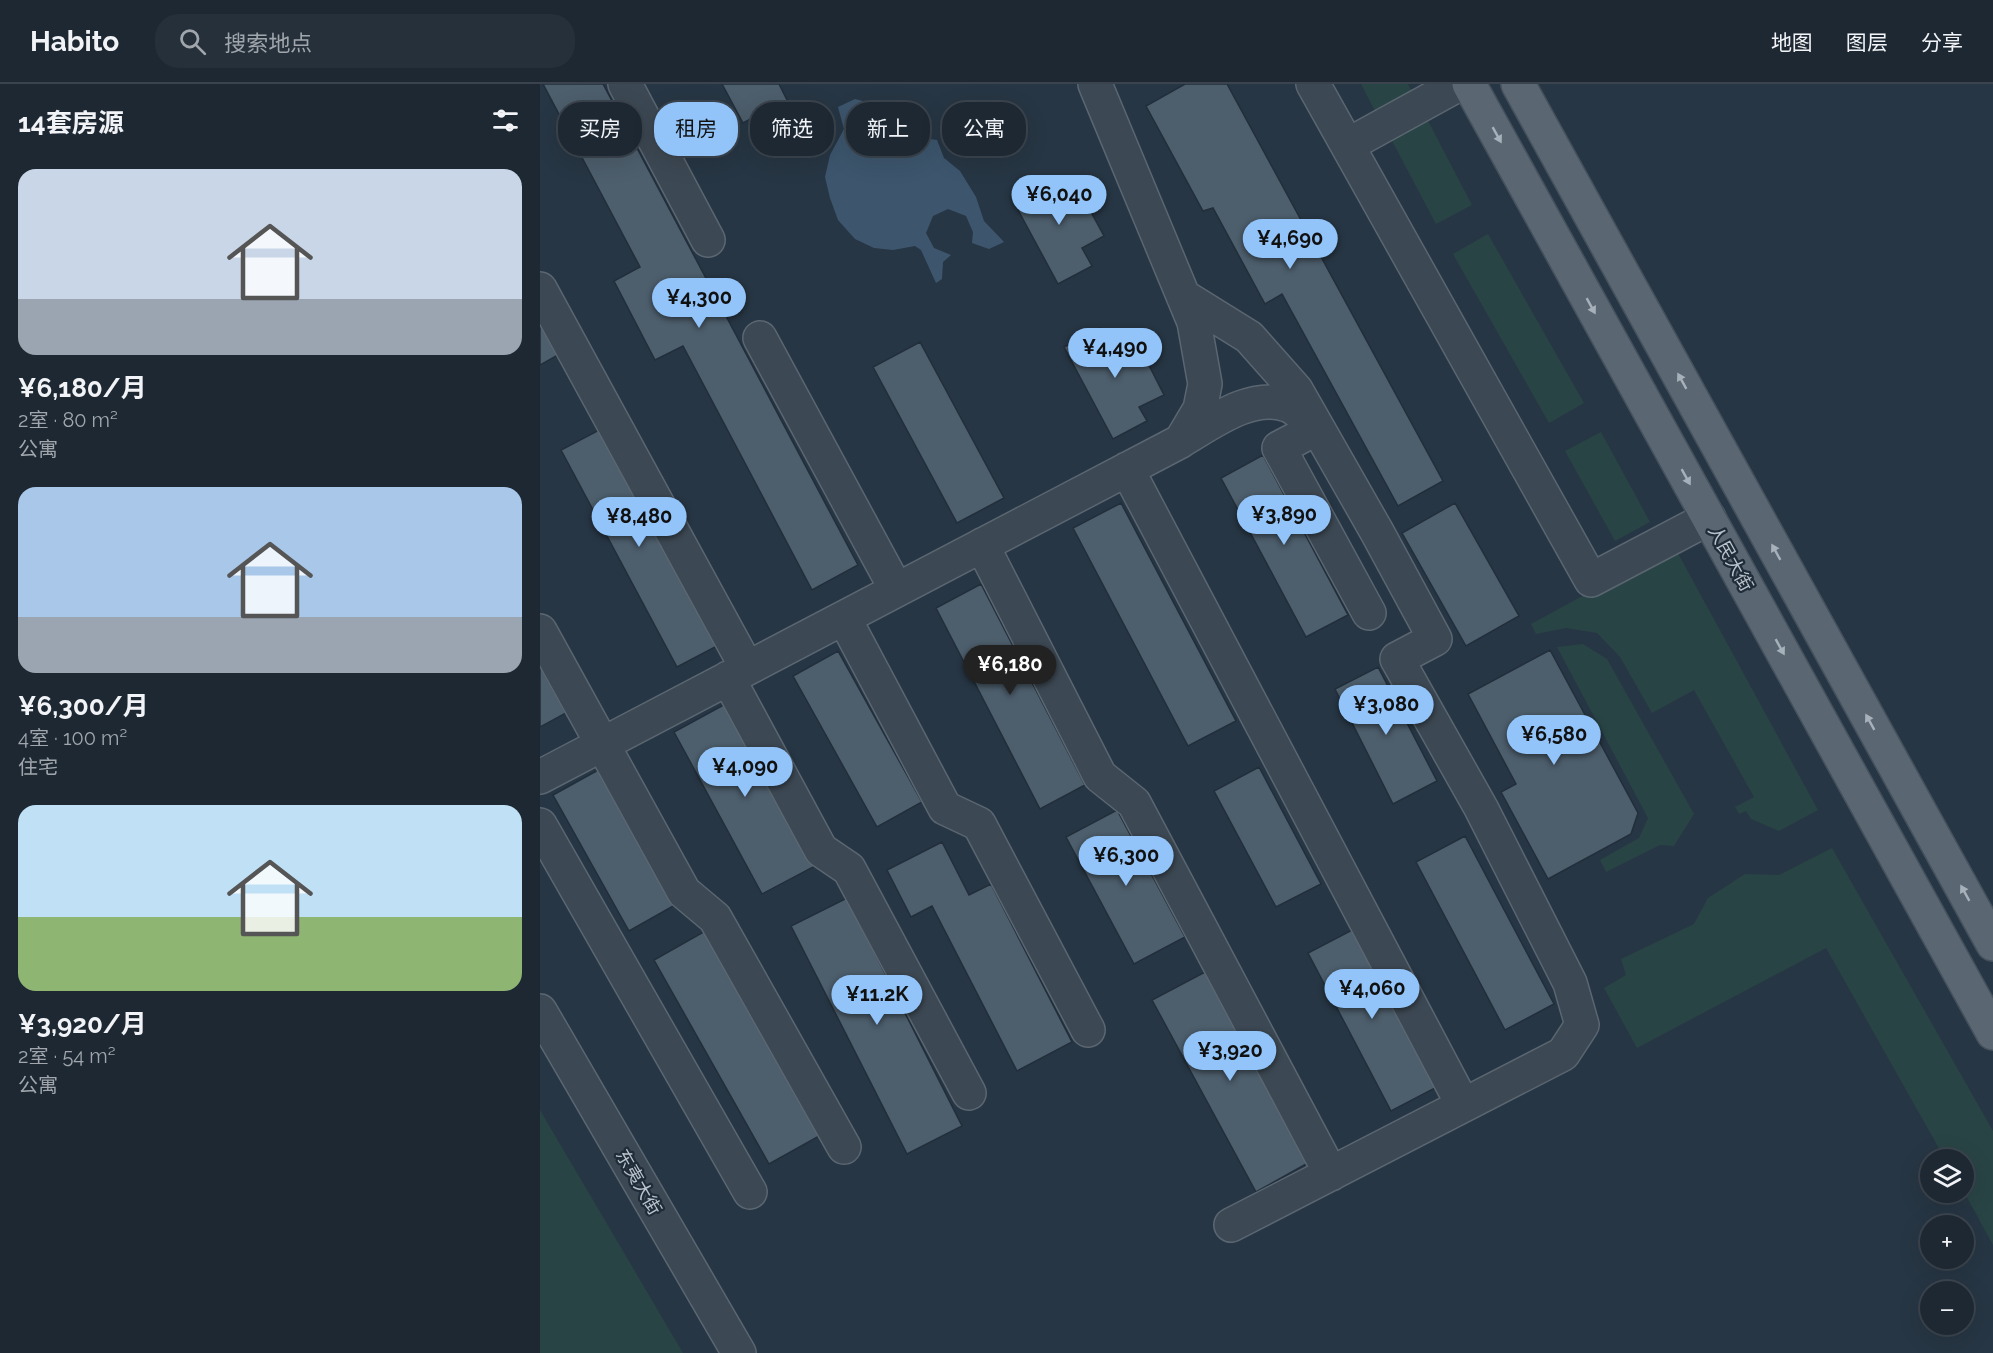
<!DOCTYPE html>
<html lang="zh">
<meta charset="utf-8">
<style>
:root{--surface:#1d2833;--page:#25303b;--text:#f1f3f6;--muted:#a0a6ac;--line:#3b444e;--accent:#92c4f9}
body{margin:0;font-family:Raleway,"Noto Sans SC",sans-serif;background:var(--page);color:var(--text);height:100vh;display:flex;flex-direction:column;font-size:22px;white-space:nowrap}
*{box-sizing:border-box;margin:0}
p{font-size:20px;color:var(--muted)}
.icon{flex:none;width:33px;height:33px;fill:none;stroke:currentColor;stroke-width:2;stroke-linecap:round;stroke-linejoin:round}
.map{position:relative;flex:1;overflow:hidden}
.side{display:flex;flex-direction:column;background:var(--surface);width:540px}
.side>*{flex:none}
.guide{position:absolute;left:18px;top:18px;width:570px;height:54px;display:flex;gap:12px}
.controls{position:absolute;left:1380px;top:1065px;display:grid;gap:12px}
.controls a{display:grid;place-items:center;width:54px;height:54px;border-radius:50%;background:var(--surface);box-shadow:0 6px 24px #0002,0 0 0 2px var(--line);font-size:30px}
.price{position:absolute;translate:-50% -51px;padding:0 14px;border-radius:21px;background:var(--accent);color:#111;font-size:20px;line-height:39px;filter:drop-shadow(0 2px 3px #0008)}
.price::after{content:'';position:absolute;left:50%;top:36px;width:18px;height:14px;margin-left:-9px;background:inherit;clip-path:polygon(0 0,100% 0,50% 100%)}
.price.active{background:#222;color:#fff}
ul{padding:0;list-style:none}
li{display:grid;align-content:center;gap:12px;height:318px;padding:0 18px}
li span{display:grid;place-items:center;height:186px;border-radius:18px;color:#555}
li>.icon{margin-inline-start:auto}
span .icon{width:108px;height:108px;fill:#fffc;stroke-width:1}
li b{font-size:26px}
h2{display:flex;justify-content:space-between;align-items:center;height:72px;padding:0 18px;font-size:26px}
.pill{padding:0 21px;border-radius:24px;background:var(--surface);box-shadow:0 6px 24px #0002,0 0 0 2px var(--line);font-size:21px;line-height:54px}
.pill.active{background:var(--accent);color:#111}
header{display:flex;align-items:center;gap:36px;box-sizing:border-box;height:84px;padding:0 30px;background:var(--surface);border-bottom:2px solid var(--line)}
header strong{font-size:28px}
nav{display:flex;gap:33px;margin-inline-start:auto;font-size:21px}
.search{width:420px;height:54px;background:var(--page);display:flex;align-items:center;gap:15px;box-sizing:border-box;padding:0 21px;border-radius:24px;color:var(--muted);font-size:22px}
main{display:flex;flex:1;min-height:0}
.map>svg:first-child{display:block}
.green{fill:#294445}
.water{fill:#3d566d}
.building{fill:#4d5e6c;stroke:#222f3b;stroke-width:1.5}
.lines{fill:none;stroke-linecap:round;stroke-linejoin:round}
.minor-casing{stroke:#5a6671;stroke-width:36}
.major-casing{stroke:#45515d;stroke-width:36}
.minor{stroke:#3c4853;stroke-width:33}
.major{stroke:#5a6773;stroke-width:33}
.oneway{fill:#a6b1bb}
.labels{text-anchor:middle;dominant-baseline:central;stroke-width:4.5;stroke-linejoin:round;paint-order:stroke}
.street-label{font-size:18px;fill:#b9c3cd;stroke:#202d39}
</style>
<header>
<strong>Habito</strong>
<div class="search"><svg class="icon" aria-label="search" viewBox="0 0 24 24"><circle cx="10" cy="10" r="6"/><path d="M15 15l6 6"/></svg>搜索地点</div>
<nav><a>地图</a><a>图层</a><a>分享</a></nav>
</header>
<main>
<section class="side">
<h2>14套房源<svg class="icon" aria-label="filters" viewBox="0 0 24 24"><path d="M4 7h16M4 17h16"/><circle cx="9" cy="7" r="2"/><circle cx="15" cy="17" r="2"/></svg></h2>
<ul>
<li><span style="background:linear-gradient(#c9d6e8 70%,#9aa5b1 0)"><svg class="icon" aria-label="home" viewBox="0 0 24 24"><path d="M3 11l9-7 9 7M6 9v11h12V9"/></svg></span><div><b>¥6,180/月</b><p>2室 · 80 m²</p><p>公寓</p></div></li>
<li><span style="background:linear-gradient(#a9c7e8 70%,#9aa5b1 0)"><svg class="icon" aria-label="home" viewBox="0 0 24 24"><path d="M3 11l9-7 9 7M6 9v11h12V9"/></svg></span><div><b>¥6,300/月</b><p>4室 · 100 m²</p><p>住宅</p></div></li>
<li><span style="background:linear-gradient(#bfe0f5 60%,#8fb573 0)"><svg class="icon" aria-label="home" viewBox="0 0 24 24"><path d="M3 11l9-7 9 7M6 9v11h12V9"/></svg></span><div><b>¥3,920/月</b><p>2室 · 54 m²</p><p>公寓</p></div></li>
</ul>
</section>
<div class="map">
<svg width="1453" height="1269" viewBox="0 0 1453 1269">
<rect width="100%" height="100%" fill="#273644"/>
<path class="green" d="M821,0h47l4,8 -37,19z
M886,33l46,88 -36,19 -46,-87z
M948,150l96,169 -35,20 -96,-169z
M1061,348l49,90 -35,19 -50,-90z
M1134,462l144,264 -39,21 -28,-12 -5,-8 -7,3 -4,-7 19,-10 -60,-107 -42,23 -32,-56 -23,-24 -31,-5 -30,6 -5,-10z
M1043,560l24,15 87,155 -20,32 -14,-1 -54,27 -6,-12 39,-22 9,-20 -91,-171z
M1292,764l161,283v114l-29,-53v-32l-19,-1 -119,-211 -189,100 -33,-60 22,-13 -5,-16 73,-35 14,-26 37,-24 34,1z
M0,1026l143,243h-143z"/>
<path class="water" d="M315,15l8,2 -5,21 13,22 19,9 27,-16 20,3 7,18 16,13 16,26 8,24 20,21 -15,7 -17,-6 1,-11 -7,-16 -18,-7 -15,7 -7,17 8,15 17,7 -8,7 -1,17 -6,4 -15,-33 -6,-4 -22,4 -19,-2 -19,-9 -17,-19 -8,-22 -5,-21 5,-22 14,-26 -6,-22z"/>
<path class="building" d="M3,0h60l255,481 -46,25 -129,-244 -28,14 -41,-79 26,-14z
M182,0h57l8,16 -44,23z
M645,0h42l216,397 -45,25 -116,-212 -17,10 -52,-96 -10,3 -57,-105z
M507,94l7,13 20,-10 30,55 -22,12 10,18 -34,18 -47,-87z
M0,238l18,33 -18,10z
M560,244l8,15 23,-13 33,65 -25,12 8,14 -34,18 -49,-92z
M380,258l84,156 -47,25 -84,-156z
M61,345l116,217 -40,21 -116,-217z
M723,371l85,160 -42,22 -85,-159z
M581,419l115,218 -48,25 -115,-218z
M915,419l64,113 -53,30 -64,-113z
M441,500l104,201 -45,24 -104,-201z
M1010,566l88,163 -7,21 -83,45 -47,-87 15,-8 -48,-90z
M298,567l84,151 -45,25 -84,-151z
M0,582l26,47 -26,14z
M838,583l59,114 -44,23 -58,-115z
M189,618l88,163 -55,29 -88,-162z
M719,683l62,117 -45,23 -62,-116z
M60,685l75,136 -46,26 -76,-136z
M577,726l68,127 -51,27 -68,-127z
M925,752l89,168 -49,26 -89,-168z
M402,758l27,53 22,-11 81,158 -55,29 -85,-165 -21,11 -24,-47z
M307,814l115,228 -55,28 -116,-228z
M814,845l83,158 -46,24 -83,-158z
M167,846l114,205 -52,29 -115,-204z
M665,888l103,191 -52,29 -104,-192z"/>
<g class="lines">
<g class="minor-casing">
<path id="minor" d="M85,0l83,156
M773,0l278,496 118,-62
M808,61l111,-61
M0,205l207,379
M643,212l66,41 47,53 81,142 58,107 -38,20 84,149 89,175 12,42 -19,29 -332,171
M220,254l136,251
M642,356c29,-17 70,-48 105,-35 10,3 21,16 30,23l-38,20 90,165
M587,385l336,636
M442,461l118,231 34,27 197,371
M304,534l101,190 34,16 109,206
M0,547l144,261 31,26 129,229
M188,594l93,172 28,19 120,224
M0,693l641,-336 19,-32 5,-25 -11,-62 -99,-238
M0,741l210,367
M0,927l199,342"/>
</g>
<g class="major-casing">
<path id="major" d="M929,0l524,949
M978,0l475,860"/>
</g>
<use href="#minor" class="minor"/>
<use href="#major" class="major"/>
</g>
<defs><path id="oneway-solid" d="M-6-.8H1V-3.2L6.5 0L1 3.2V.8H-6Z" transform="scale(1.5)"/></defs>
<g class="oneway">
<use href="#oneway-solid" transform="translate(957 51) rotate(61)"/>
<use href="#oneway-solid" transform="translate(1051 222) rotate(61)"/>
<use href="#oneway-solid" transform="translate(1142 297) rotate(-119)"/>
<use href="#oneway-solid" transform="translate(1146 393) rotate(61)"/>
<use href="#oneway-solid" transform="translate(1236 468) rotate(-119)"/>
<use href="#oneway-solid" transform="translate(1240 563) rotate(61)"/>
<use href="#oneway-solid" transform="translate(1330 638) rotate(-119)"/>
<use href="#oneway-solid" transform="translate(1425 809) rotate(-119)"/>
</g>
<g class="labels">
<g class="street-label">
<text transform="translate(1191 474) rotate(61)">人民大街</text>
<text transform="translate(99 1098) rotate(60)">东夷大街</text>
</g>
</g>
</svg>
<div class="controls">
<a><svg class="icon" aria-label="layers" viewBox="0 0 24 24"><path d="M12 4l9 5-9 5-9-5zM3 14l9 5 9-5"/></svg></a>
<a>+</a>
<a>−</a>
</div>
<b class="price" style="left:519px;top:142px">¥6,040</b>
<b class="price" style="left:750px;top:186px">¥4,690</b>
<b class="price" style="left:159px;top:245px">¥4,300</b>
<b class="price" style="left:575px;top:295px">¥4,490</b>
<b class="price" style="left:744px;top:462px">¥3,890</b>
<b class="price" style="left:99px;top:464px">¥8,480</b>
<b class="price active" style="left:470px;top:612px">¥6,180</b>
<b class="price" style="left:846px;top:652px">¥3,080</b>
<b class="price" style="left:1014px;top:682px">¥6,580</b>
<b class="price" style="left:205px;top:714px">¥4,090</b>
<b class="price" style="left:586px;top:803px">¥6,300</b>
<b class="price" style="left:832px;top:936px">¥4,060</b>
<b class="price" style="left:337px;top:942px">¥11.2K</b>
<b class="price" style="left:690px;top:998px">¥3,920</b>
<div class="guide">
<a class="pill">买房</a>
<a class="pill active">租房</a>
<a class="pill">筛选</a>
<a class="pill">新上</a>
<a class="pill">公寓</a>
</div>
</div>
</main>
